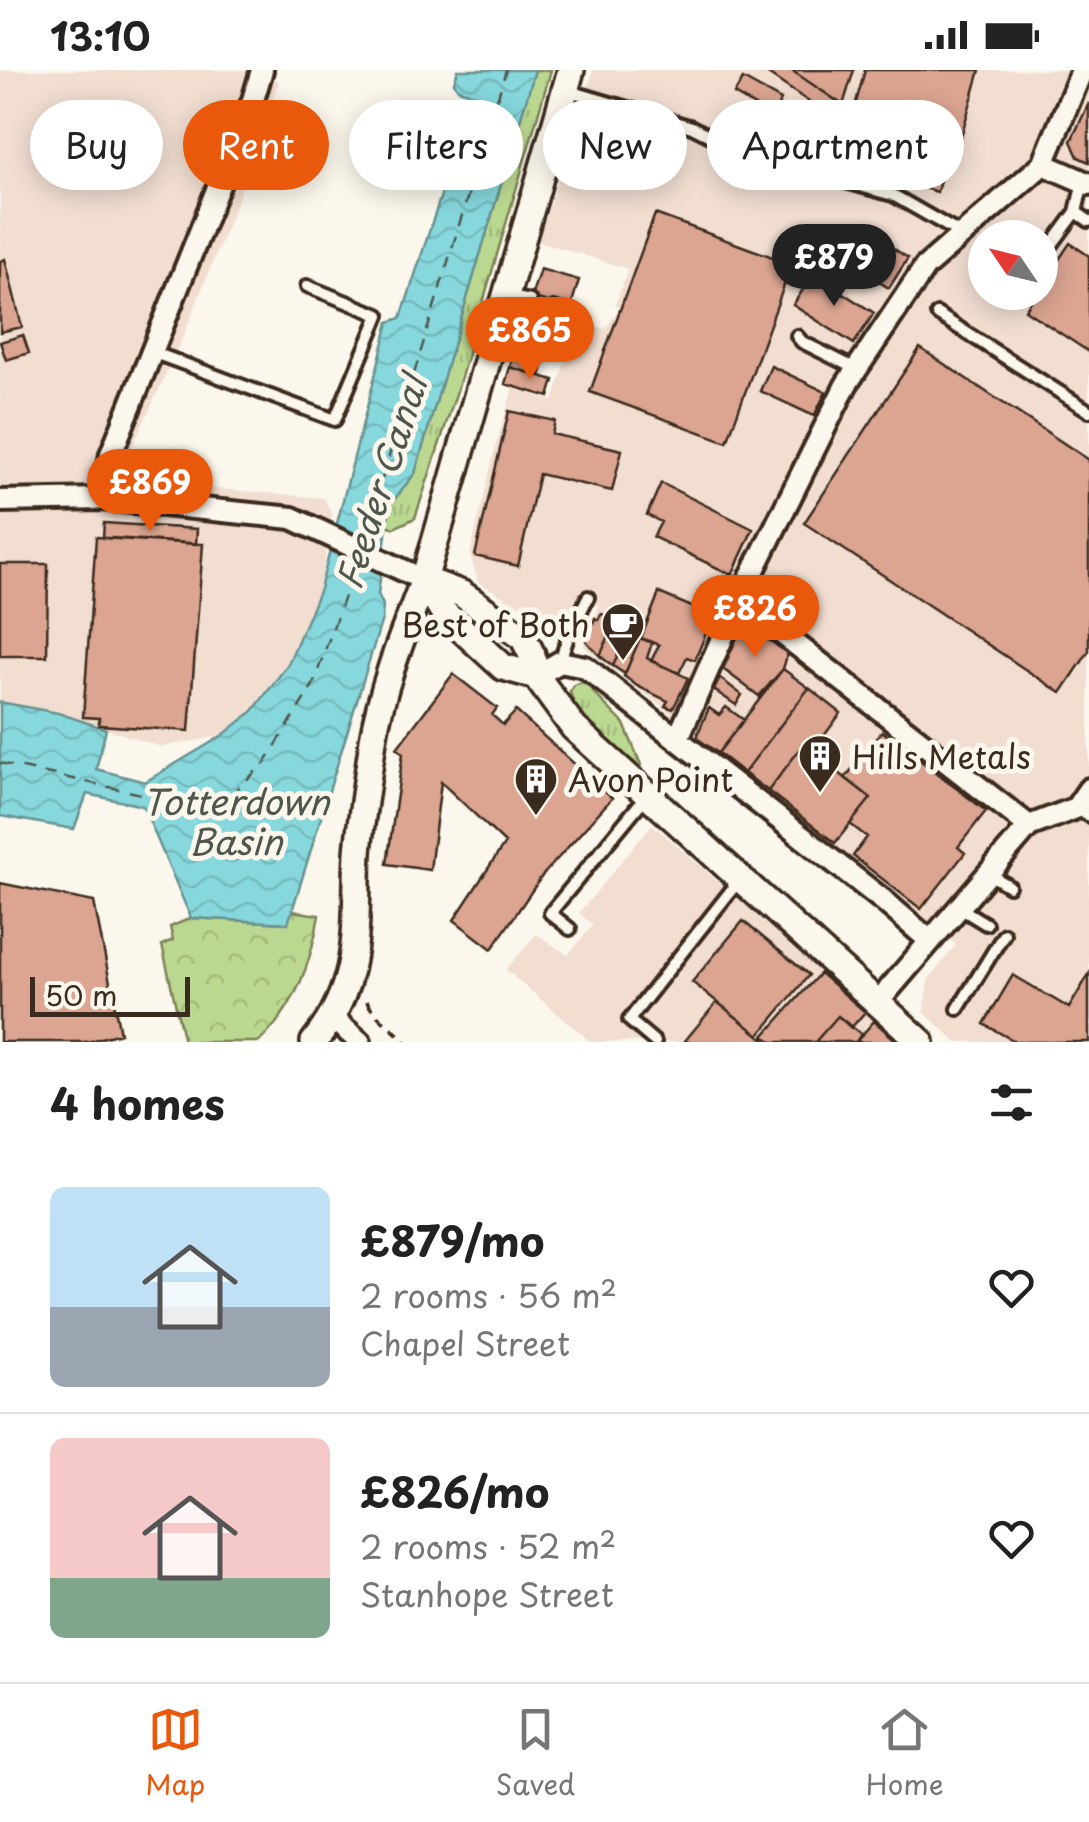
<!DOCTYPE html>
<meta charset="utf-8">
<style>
:root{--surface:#fff;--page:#f2f2f2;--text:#222;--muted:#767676;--line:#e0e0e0;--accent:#ea580c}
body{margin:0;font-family:"Playpen Sans",sans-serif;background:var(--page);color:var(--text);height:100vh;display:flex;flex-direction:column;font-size:38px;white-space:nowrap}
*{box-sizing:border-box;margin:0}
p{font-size:32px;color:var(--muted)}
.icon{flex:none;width:55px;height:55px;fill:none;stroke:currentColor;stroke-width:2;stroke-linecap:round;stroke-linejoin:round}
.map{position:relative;height:972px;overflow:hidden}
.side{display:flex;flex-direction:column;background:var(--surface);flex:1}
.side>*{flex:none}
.banner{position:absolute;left:30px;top:30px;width:1030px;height:90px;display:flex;gap:20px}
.needle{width:65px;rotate:305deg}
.tools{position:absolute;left:968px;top:150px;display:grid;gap:20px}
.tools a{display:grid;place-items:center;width:90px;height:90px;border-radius:50%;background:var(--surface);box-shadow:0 5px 25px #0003;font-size:50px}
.scale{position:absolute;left:30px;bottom:25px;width:160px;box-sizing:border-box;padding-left:10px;border:5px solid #3b2a1e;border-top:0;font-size:28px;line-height:35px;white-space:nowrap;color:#3b2a1e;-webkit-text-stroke:8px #fbf7ec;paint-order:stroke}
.price{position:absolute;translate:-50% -85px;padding:0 22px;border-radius:35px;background:var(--accent);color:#fff;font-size:32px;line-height:65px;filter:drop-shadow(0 2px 5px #0008)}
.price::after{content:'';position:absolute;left:50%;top:60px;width:30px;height:22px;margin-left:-15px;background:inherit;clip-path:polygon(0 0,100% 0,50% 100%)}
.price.current{background:#222;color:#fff}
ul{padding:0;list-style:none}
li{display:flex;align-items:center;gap:30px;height:250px;padding:0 50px}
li+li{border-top:2px solid var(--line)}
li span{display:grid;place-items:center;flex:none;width:280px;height:200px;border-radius:15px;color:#555}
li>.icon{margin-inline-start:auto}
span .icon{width:120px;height:120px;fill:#fffc;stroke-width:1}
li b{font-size:42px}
h2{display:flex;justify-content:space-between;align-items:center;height:120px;padding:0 50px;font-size:42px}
.chip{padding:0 35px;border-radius:45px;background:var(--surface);box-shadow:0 5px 25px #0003;font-size:35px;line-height:90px}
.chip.current{background:var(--accent);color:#fff}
.status{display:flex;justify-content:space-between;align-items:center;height:70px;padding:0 50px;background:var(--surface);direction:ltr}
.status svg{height:28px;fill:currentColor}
.tab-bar{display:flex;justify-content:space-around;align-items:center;height:140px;border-top:2px solid var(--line);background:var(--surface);font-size:28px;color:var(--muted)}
.tab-bar a{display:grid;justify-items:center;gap:5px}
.tab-bar .current{color:var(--accent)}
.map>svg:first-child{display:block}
.built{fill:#f1ded1;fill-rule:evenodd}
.grass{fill:url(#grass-tufts);stroke:#7b8157;stroke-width:2.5}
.forest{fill:url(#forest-crowns);stroke:#7b8157;stroke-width:2.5}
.water{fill:url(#water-waves);stroke:#689291;stroke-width:2.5}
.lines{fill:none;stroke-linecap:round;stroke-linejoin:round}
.ferry{stroke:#4e564e;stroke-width:2.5;stroke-dasharray:12 10;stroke-linecap:butt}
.building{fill:#dba592;stroke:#3b2a1e;stroke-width:2.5}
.service-casing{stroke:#3b2a1e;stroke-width:18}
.minor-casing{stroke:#3b2a1e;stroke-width:28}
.tertiary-casing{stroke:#3b2a1e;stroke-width:32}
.path{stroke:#3b2a1e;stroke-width:4;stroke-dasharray:10 8;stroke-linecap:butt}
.service{stroke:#fbf7ec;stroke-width:10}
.minor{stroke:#fbf7ec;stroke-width:20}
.tertiary{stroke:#fbf7ec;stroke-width:25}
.labels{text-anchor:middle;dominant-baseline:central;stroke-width:10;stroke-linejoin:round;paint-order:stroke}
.poi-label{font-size:32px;fill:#3b2a1e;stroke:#fbf7ec;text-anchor:start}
.water-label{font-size:35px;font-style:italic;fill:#4e564e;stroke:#fbf7ec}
</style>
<div class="status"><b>13:10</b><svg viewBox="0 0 49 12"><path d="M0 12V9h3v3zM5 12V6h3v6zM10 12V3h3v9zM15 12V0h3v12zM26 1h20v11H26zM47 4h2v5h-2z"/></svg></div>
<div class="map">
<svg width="1089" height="972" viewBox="0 0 1089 972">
<defs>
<pattern id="grass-tufts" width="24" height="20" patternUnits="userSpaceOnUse" patternTransform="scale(2.5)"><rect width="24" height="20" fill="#bbd890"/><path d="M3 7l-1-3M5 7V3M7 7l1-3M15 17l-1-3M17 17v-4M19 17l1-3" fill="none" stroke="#a2ba7c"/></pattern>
<pattern id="forest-crowns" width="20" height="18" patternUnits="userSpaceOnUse" patternTransform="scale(2.5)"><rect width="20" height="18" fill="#bbd890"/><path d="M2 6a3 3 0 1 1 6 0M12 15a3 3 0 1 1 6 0" fill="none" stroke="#a2ba7c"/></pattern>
<pattern id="water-waves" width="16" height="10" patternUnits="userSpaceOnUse" patternTransform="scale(2.5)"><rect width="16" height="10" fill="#86d8dd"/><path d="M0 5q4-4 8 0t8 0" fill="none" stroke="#75babd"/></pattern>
</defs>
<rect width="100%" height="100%" fill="#fbf7ec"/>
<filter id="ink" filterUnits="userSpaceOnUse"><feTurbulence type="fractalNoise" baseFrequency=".01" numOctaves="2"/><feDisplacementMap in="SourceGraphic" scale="20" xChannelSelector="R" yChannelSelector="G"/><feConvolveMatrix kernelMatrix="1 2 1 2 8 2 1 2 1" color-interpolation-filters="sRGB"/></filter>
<g filter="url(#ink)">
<path class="built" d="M0,0h275l-3,9 7,2 -37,107 -59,149 -54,117 20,29 175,15 8,17 -12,74 -32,75 -35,47 -31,25 -61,11 -103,-34 -58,-11z
M593,0h496v972h-133l-32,-30 4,-32 28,-35 -264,-210 -27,-26 -81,-62 15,-41 -21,-7 -20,29 -80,-46 -8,-27 26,-110 17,-57 40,13 25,-80 27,8 15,-21 -5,-3 13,-36 -90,-28zM985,168h55v54h-55z
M652,754l99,86 146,132h-306l-85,-72 30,-36 32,21 25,-30 -14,-12z"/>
<path class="grass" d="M535,0h16l-94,321 -42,127 -21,10 -7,-3 3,-20 25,-32z
M584,612l9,4v6l31,32 17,41 -3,5c-22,-20 -63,-48 -68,-79l5,-7z"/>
<path class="forest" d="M292,841l27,4c-8,48 -23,92 -60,127h-75l-22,-97 11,-5 -3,-13 21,-9 96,5z"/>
<path class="water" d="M458,0h77l-120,403 -25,32 -12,89 5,11 -1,14 -90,292 -4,12 -97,-5 -48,-112 -56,-12 -13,35 -74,-13v-114l58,11 48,16 -10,40 49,13 77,-46 31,-25 35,-47 32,-75 69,-267 12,-4 73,-224 -16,-5 -4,-7z"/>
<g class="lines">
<path class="ferry" d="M363,472l143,-472
M0,693l214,47 51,-47 48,-78 44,-126"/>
</g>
<path class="building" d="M762,0h29l52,35 10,7 -4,17z
M791,0h63l-11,35z
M865,0h115l-24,84 -9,-1 -10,39 -98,-28z
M743,9l38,21 -9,16 -38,-22z
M1089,33v59l-11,-5 -7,-16z
M655,144l137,50 -65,178 -137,-50z
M879,169l29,19 -19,30 -29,-18z
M1070,173l19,13v96l-64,-42z
M5,189l17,68 -22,5v-71z
M540,199l39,11 -9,29 -39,-12z
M813,204l61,39 -20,31 -61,-39z
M529,235l30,9 -10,29 -29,-8z
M23,265l6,18 -23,7 -6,-18z
M520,265l29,8 -4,16 -30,-9z
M920,278l169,112v191l-28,42 -257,-170z
M515,280l30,9 -5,17 -30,-9z
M771,296l55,26 -12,24 -54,-25z
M510,297l44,13 -5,17 -44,-13z
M509,341l46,10 -3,13 70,16 -10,41 -73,-17 -21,92 -43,-10z
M661,413l92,46 -21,46 -79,-38 8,-15 -14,-7z
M104,453l93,6 -1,15 -93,-6z
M96,467l107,7 -14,187 -90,-6v-7l-16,-1z
M0,494h48l-1,92h-47z
M659,523l54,23 -18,44 -8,-3 -8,16 -28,-12 8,-16 -18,-7z
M601,544l16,4 -17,38 -14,-15 9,-23 3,2z
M743,554l45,28 -5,17 -24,27 -36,-27z
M612,559l13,10 -12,27 -13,-10z
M628,563l12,5 -15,36 -12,-8z
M640,568l12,5 -5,15 41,20 -15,31 -8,-3 3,-5 -31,-15 -13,-10z
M783,599l26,19 -65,85 -26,-20z
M453,604l44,34 -5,7 11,10 13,-14 96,87 -70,78 -50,73 -38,-29 51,-77 -64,-61 -11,88 -43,-6 16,-111 -6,-5z
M720,608l22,17 -6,10 -22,-15z
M809,618l32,25 -29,39 -9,-7 -35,46 -24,-18z
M726,637l18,13 -26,33 -20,-14v-6l11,-25 10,7z
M882,661l104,80 -28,36 7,6 -44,56 -68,-53 14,-19 -17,-13 21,-26 -26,-20z
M803,675l68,53 -36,45 -67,-52z
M0,813l94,19 26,131 -33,9h-87z
M743,851l66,54 -50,60 -67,-53z
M820,903l45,39 -14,16 -13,-12 -23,26h-43l-8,-6z
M1089,904v68h-73l-32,-18 29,-49 56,33z
M717,932l42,33 8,7h-83z
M838,946l23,18 -5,8h-41z
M874,951l24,21h-42z"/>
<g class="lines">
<g class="service-casing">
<path id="service" d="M566,20l126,37 58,29 143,39 68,39
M1076,142l13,9
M1040,191l36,-49 7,-30
M505,226l25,5
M554,238l13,4
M937,244l152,97
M797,266l5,6 54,27
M152,282l183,68 44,-105 -72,-29
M560,591l8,-24 20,-40
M1076,738l13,8
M989,804l20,12
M960,838l26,16
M570,859l-20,-16 97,-118
M958,939l46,-75
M655,972l-26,-22 111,-141"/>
</g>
<g class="minor-casing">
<path id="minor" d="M1043,94l46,20
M104,429l7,-45 142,-354 9,-30
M0,431l104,-2 188,19 132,62
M739,530l290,226
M536,606l24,-14 25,5 299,234 46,40
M678,668l61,-138 107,-215 79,-118 118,-103 39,-94
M878,932l151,-176 47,-18 13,-19
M330,946l30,26"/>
</g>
<g class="tertiary-casing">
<path id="tertiary" d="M424,510l38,14 61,43 9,18 4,21 38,52 347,314
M424,510l20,33 59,54 33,9
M314,972c50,-61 40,-117 44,-189 3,-37 10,-76 15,-113 9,-55 31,-108 51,-160l147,-510"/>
</g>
<path class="path" d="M367,931c6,15 27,27 38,41"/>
<use href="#service" class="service"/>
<use href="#minor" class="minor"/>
<use href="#tertiary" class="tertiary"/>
</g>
</g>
<defs>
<g id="cafe-pin" transform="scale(2.25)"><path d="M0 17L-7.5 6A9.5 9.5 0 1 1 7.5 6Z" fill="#3b2a1e" stroke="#fbf7ec"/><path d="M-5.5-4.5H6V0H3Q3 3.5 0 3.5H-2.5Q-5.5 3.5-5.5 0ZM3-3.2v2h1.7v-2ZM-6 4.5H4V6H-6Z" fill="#fff"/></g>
<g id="building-pin" transform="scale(2.25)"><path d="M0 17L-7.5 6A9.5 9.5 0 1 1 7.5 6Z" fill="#3b2a1e" stroke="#fbf7ec"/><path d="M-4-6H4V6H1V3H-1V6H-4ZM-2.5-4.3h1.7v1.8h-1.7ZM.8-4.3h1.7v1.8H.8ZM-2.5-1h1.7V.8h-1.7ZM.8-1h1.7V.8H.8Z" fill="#fff"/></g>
</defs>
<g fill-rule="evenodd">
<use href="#cafe-pin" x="623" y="554"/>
<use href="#building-pin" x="820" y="686"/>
<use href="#building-pin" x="536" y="709"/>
</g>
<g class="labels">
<g class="poi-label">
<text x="590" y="554" text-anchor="end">Best of Both</text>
<text x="852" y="686">Hills Metals</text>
<text x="568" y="709">Avon Point</text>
</g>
<g class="water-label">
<text transform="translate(380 412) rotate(-72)">Feeder Canal</text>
<text x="236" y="730">Totterdown<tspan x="236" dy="40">Basin</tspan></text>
</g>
</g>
</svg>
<div class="tools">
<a><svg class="needle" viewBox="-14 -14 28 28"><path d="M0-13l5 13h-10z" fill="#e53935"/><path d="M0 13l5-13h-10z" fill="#767676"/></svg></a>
</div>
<div class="scale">50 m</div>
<b class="price current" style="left:834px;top:239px">£879</b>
<b class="price" style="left:530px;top:312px">£865</b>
<b class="price" style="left:150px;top:464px">£869</b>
<b class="price" style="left:755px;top:590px">£826</b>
<div class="banner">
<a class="chip">Buy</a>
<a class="chip current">Rent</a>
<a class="chip">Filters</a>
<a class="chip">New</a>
<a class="chip">Apartment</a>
</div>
</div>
<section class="side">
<h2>4 homes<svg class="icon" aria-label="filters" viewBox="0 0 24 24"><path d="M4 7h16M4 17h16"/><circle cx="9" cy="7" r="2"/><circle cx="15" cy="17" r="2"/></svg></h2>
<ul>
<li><span style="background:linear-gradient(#bfe0f5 60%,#9aa5b1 0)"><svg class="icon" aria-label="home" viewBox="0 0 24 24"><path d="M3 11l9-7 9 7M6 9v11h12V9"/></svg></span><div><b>£879/mo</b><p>2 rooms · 56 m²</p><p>Chapel Street</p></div><svg class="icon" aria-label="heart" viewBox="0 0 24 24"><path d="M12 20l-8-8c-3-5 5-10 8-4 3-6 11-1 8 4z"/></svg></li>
<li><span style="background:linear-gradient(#f6c9c9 70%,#7fa58c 0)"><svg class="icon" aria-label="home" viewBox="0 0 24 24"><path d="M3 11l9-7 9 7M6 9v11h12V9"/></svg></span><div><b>£826/mo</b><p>2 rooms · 52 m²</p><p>Stanhope Street</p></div><svg class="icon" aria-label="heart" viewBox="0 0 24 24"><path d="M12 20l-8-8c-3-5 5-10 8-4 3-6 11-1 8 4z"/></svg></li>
</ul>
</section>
<nav class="tab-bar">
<a class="current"><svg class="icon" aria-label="map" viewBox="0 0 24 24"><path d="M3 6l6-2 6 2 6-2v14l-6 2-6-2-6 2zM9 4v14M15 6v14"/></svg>Map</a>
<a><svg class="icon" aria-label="saved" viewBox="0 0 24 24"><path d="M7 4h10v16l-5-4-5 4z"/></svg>Saved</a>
<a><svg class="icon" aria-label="home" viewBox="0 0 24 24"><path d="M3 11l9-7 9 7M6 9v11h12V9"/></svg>Home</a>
</nav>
